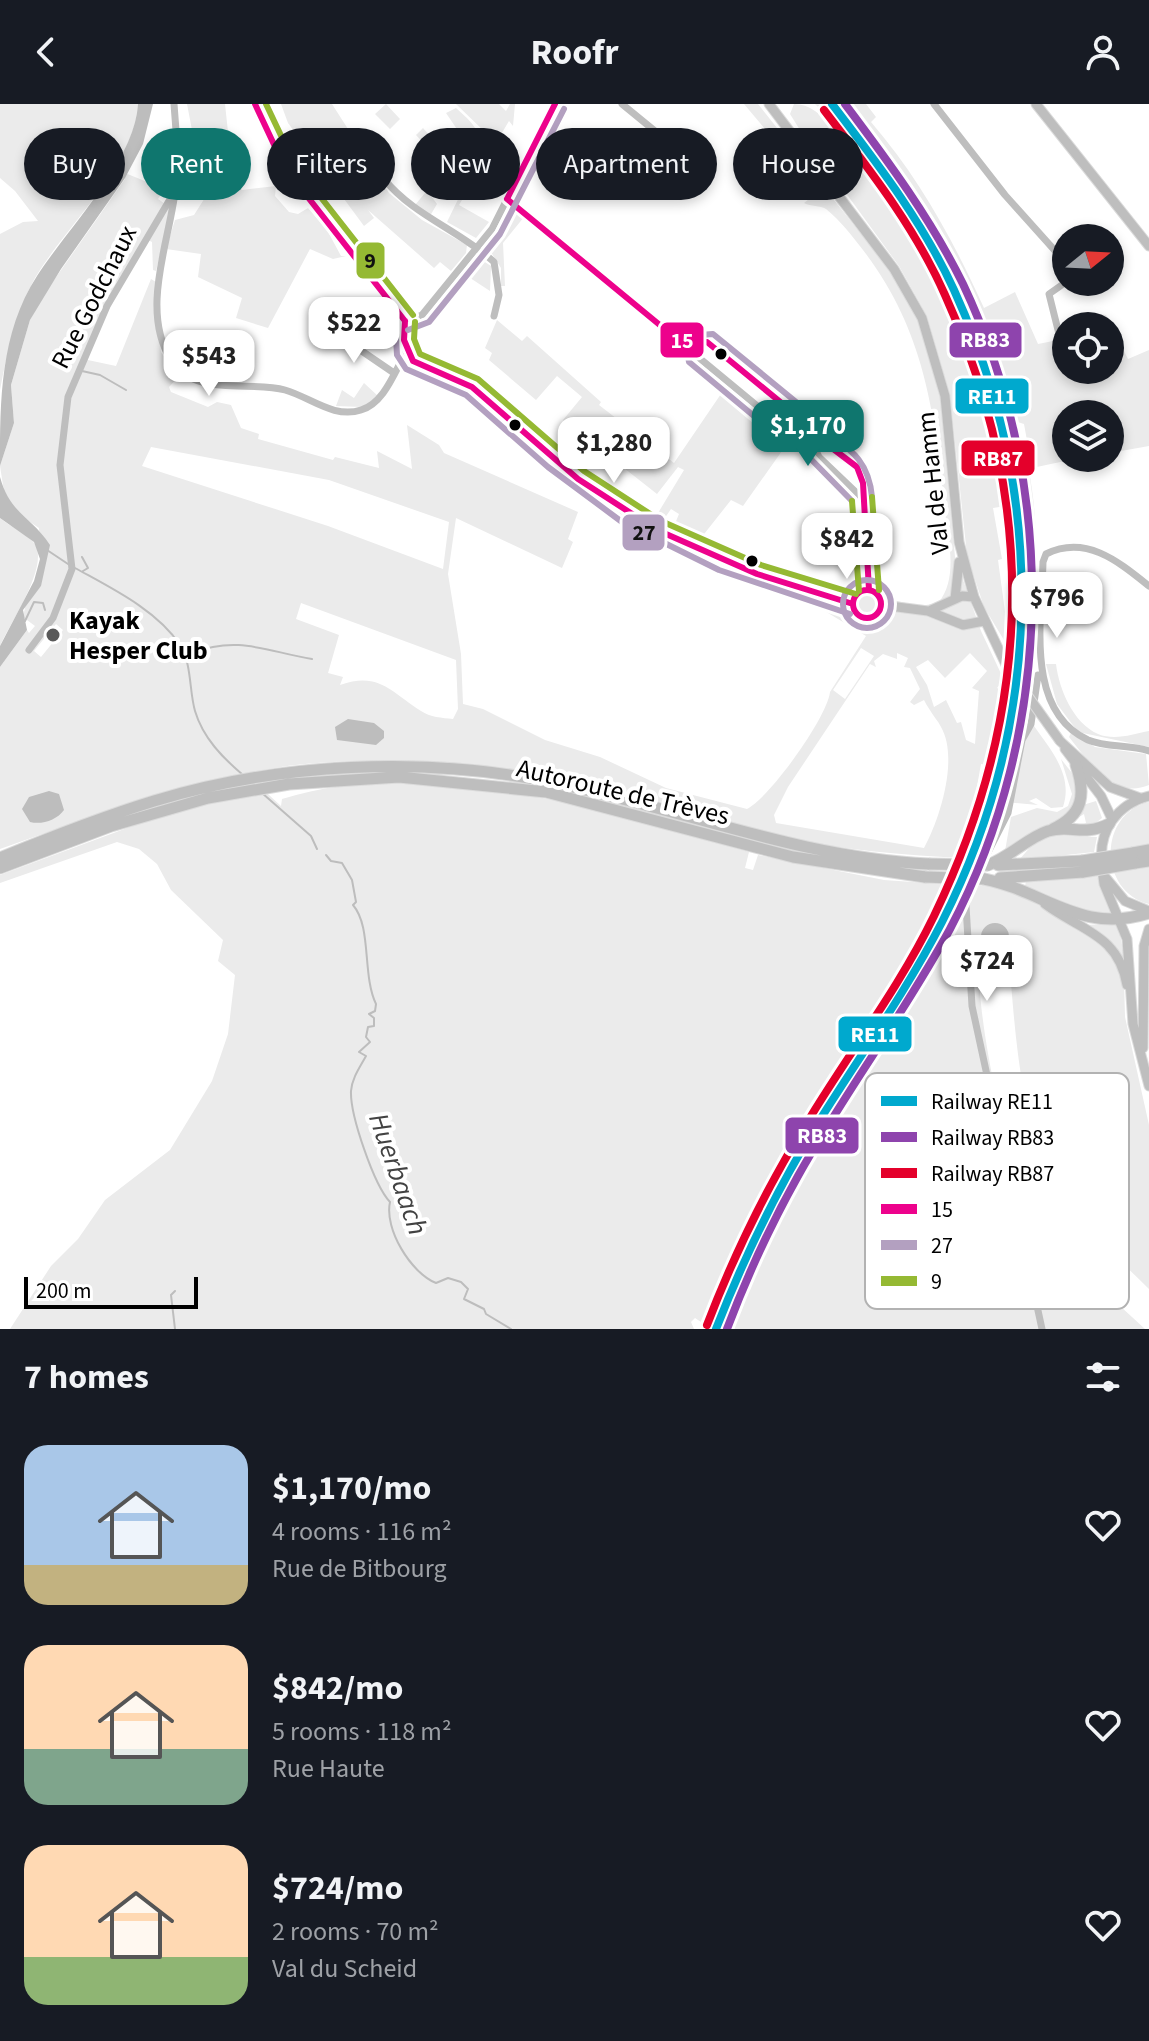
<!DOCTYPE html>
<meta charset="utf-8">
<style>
:root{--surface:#171b24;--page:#242831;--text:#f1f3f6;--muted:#9ea1a6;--accent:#0f766e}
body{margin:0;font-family:"Source Sans 3",sans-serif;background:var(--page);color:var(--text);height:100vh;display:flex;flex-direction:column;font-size:30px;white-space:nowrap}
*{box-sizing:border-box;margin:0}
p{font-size:26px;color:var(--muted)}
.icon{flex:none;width:44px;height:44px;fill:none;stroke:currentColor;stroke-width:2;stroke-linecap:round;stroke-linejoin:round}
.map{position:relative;height:1225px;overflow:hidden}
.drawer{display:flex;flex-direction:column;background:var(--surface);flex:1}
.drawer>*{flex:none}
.top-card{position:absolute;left:24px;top:24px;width:1102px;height:72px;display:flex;gap:16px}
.needle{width:52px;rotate:72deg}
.tools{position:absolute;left:1052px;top:120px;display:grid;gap:16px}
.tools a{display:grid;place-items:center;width:72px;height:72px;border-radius:50%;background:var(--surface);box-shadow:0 4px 12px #0003;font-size:40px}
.scale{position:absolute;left:24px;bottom:20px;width:174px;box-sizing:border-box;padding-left:8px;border:4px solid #000;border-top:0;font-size:22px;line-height:28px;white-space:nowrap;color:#000;-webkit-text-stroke:6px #fff;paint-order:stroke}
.price{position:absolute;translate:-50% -68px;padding:0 18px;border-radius:16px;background:#fff;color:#222;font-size:26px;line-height:52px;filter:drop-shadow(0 2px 4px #0008)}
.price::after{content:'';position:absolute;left:50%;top:48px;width:24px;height:18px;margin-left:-12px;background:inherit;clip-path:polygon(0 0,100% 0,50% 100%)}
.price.on{background:var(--accent);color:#fff}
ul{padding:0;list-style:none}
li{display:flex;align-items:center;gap:24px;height:200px;padding:0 24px}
li span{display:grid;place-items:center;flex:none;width:224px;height:160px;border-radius:24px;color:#555}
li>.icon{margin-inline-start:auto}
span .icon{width:96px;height:96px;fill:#fffc;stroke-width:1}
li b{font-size:34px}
h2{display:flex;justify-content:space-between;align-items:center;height:96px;padding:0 24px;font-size:34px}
.chip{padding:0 28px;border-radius:36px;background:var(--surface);box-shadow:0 4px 12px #0003;font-size:28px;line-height:72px}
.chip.on{background:var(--accent);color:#fff}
header{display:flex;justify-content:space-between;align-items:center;height:104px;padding:0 24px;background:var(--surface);font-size:36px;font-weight:700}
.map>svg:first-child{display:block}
.green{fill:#ebebeb;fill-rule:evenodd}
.water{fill:#bdbdbd}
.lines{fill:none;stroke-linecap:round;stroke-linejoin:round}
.stream{stroke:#bdbdbd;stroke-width:2}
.major-casing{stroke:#dbdbdb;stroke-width:11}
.highway-casing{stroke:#dbdbdb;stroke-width:13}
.minor{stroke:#bebebe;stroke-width:7}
.major{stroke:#bebebe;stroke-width:9}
.highway{stroke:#bebebe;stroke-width:11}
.major-bridge-casing{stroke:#dbdbdb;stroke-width:11;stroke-linecap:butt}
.highway-bridge-casing{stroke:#dbdbdb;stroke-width:13;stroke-linecap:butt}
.major-bridge{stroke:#bebebe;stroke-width:9}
.highway-bridge{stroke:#bebebe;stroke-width:11}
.bus-1-casing{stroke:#fff;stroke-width:12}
.bus-2-casing{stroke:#fff;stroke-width:12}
.bus-3-casing{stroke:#fff;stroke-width:12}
.bus-1{stroke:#ed028c;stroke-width:6}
.bus-2{stroke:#b3a0c0;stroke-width:6}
.bus-3{stroke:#95b933;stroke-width:6}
.rail-1-casing{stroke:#fff;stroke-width:14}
.rail-2-casing{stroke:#fff;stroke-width:14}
.rail-3-casing{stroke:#fff;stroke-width:14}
.rail-1{stroke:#00a9ce;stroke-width:8}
.rail-2{stroke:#8e44ad;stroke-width:8}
.rail-3{stroke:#e4002b;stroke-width:8}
.bus-dot{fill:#000;stroke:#fff;stroke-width:3}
.poi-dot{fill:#595959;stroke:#fff;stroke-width:3}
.labels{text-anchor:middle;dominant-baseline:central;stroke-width:8;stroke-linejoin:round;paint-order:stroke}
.street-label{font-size:26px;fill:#000;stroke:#fff}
.poi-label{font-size:26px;font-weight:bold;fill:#000;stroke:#fff;text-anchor:start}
.water-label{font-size:28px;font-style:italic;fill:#424242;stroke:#fff}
.key{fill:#fff;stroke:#b2b2b2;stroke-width:2}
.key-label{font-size:22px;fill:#000}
.line-badge{stroke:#fff;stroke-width:3}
.badge-label{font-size:22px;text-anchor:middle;font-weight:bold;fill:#fff}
.pale-badge-label{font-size:22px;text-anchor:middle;font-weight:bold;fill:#111}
</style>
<header><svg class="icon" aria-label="back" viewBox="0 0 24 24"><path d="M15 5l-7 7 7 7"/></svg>Roofr<svg class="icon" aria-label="person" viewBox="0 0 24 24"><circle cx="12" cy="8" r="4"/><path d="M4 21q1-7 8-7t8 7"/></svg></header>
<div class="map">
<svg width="1149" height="1225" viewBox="0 0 1149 1225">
<rect width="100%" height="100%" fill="#fff"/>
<path class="green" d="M0,0h138c-3,61 -74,124 -103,174 -19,34 -28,74 -35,112v-156l23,-12 15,-1 -23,-30 -15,-13z
M187,0h38l3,28 -11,19 8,9 10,-4 2,3 -6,7 9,10 -6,6 8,8 34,-4 -1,10 14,16 9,2 10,-6 19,22 14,26h5l-13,3 -23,-10 -42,79 -32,-10 6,-20 -44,-21 3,-23 -35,-5 9,-29 19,-5 14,-22 -18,-4 2,-59z
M281,0h51l57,89 33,27 45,25 -1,8 -15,18 -11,-9 -6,6 -66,-58 6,8 -10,8 -76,-103z
M386,0l14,15 -10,10 -15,-15z
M456,0h43l7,7 4,-7h5l-2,22 -4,-5 -50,84 30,17 -13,16 -29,-16 42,-86z
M744,0h14l137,173 23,43 22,77 15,160 26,74 23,49 -7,8 16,7 -17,82 -28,81c-64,-2 -129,-9 -192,-22 -51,-11 -101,-30 -152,-43 -104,-27 -274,-46 -378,-19l35,32 1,-7c145,-46 326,13 467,53l-4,16 8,2 5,-15 126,25 71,5c-79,151 -188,281 -245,443l-15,-10 -4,4 3,7h-684l41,-63 27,-27 27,-39 65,-50 42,-69 16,-47 7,-59 -17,-14 5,-21 -52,-50 -14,-26 -18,-15 -22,-7 -117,41v-8l165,-61 -13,-19 -152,54v-182l27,-37 2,3 6,-7 -12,-9 3,-14 15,-17 -2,-58 -24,-16 -10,-14 -5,-32 14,-43 -3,-38 19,-65 10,-20 85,-121v-6l42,17 -4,1 -5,8 13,9 -15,63 -3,-1 -1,-28 -6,-3 -63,120 33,7 35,-87 5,3 5,70 17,25 -9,10 2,5 37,15 9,-5 14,3 10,23 18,6 -1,5 75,21 2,-3 44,11 -2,-17 35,18 -5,-44 32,20 5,8 134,59 -10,27 5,3 -11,26 -106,-50 -8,56 13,80 2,50 20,5 62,31 55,17 66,31 81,21c23,-12 80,-91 83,-117l36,-56 -56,-34 -2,4 -15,-12 -48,-21h-9l4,-16 75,28 35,5 12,-8 15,-2 10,19 33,7 18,-3c22,-26 9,-68 6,-100 -10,-95 -21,-175 -81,-253 -10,-13 -23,-30 -37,-41 -6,-4 -15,-2 -22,-6l14,-11zM151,343l178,33 120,42 -6,47 -115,-43 -186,-60zM301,499l155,57 2,49 -5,10c-11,-1 -23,-2 -32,-8 -30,-19 -42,-40 -81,-26l3,-8 -15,-4 11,-38 -43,-16zM56,520l7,6 -22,27 -7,-6zM861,544l13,8 -29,43 -12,-9zM897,549l11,5 -4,9 6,1 10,21 -10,13 4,3 10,-5c6,12 15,22 17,27 18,31 -1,92 -17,121l-148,-25 -2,-8 14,-28 82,-123 6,3 -2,-6 9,-7 14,5zM970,549l17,18 -15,17 7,3 -4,53 -9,-4 -5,-18 -4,1 -11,-23 -12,7 -7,-22 -11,-18 12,-7 17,18zM981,660l13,2 -5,28 -13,-2z
M794,0c31,0 49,42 68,63l-13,-23 2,-5 -36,-35 9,1c104,117 168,223 165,358l17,1 6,41 -19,3 9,51 -4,1 8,59 9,7 1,34 -32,-53 -17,-52 -17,-160 -23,-79 -28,-50 -99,-136 -10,-16z
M845,0h21l10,13 -5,5c49,57 82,118 113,186l31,-16 23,52 20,-4 -4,14 3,10 9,-1v7h44v-44h-15l-1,-13 12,2 22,44 21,-9v96l-39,7v-39h-44v44h13l-47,10 -8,-44 -10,-3c33,80 19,167 21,251h-5c3,-37 12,-92 4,-128 -10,-42 -13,-86 -24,-129 -29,-117 -87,-226 -165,-311z
M456,4c14,13 27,22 22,43l-17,5 4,-15 -19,-28z
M423,24l24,27 -7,6 -24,-26z
M425,89h4l8,11 -7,12 -15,-11z
M513,104l11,9 -21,26 2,43h-4v-18l-14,-22z
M477,153l14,9 -1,25 -26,-17z
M497,216l25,21 5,-5 74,66 -2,3 75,58 51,-75 64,53 -46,65 -12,-6 -34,43 -25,-12 7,-17 -8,-5 -9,13 -7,-4 29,-48 -6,-3 -21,27 -94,-74 19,-23 -25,-21 -21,24 -47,-40 3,-7 -7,-5z
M364,279l14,13 -16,11 -26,-1 6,-16 12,8z
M0,414c9,8 29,17 35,26 14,23 -25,79 -35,102z
M1046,560h10c3,25 17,59 42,70 17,7 35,0 51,-3v16l-71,-15 -21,-28z
M1023,610l-4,37 13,-28c17,25 42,51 31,84l-12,1 -15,-10 -7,3 9,4 -33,-3 2,-8 -5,-2z
M1071,629l24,14 51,7 3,31c-36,15 -60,-23 -80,-48z
M1061,655l18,23 -8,33 -66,36 6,-34 26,-9 20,4 11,-6 4,-12z
M1096,697l6,17 -10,8 -10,-1 4,-2 -2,-9 -8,5 7,-14z
M1149,698v42l-17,4 17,6 -14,6 2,9 12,-2v37c-51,-13 -51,-90 0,-102z
M1053,731l44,2 -3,15 -75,8 13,-15z
M1097,772l15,37 -35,-3 -52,-24 1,-5z
M997,781l32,11 19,16 31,16 33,24 12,28 1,37 24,108v164c-30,-30 -64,-59 -88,-94 -41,-60 -46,-166 -52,-237l-29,1c-7,54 35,243 65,289 11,18 50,38 68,52 11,9 21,19 32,29h-420l26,-70 33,-66 162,-267 3,1 20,-41z
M1118,819l7,39 -11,-18 -27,-19z"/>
<path class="water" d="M138,0h15l-10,40 -18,34 -64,91 -31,51 -19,65 3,38 -14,43c0,-65 0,-133 37,-190 30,-47 98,-115 101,-172z
M0,373c10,37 31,39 50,68l-9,41 -18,24 4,20 -27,37v-21l34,-65 6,-22 -6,-17 -34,-24z
M348,615l26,4 10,8v7l-8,7 -39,-5 -2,-13z
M49,687l10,3 5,16c-7,10 -22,15 -34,12l-8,-13 7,-12z
M981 833a14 14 0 1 1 28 0a14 14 0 1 1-28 0Z"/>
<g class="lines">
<path class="stream" d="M836,19l19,20 54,76
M82,267l18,4 26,15
M47,446l21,14
M82,453l6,11 -5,3
M75,464c36,20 82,42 105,77 12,19 9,45 15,66 8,27 28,47 48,64
M25,517l9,-19 9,1 2,7
M192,549c47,-18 76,-1 120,6
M262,689l49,43 6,13
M326,751l5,6 11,2 10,17 4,22 -3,3c19,22 9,70 23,99l-1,7 -6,3 5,4v8l-6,1 -2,10 4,5 -11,10 7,4c-6,11 -14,22 -15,35 -1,24 23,94 39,111 -6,27 21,71 46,81l12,-5 13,4 7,7 -4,10 20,10 2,5 25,15
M175,1225l-4,-34 4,-4"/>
<g class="major-casing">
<path id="major" d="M255,0l30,64 115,144c8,15 -4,32 8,47 15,17 48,15 67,30 44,36 84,78 131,110 64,45 171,86 247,105
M769,0l125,165 28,49 23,78 14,146 15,55 33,70
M1036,0l113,142
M853 500a14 14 0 1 1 28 0a14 14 0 1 1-28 0Z
M955,495l4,-37
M882,501l46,6 35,14 21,-4
M931,506l31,-14 12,1
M1060,637l50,46 30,11
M1065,645l36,47 11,23
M1101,758l3,22 23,55 6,85 16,62
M1102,760c-4,-33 15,-60 47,-68
M1106,774l19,23 24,10
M1045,800c36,27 73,30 82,81
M1143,944l1,-102 5,-17"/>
</g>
<g class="highway-casing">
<path id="highway" d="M1053,725c30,-14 33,-34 23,-64
M1133,749l16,-3
M0,754c51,-21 102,-41 154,-57 125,-38 268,-45 396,-19 128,25 247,76 379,82
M1135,759l14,-2
M988,761c22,-8 39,-27 60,-34 23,-7 34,6 61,-7
M998,761l84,-4
M0,764l111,-42 97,-28 81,-14 110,-7 147,15 247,65 132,20
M1000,774l83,-6
M984,775c61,12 97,56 165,34"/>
</g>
<path class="minor" d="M622,0l72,59
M934,0l71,91 61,68
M384,75c30,37 75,51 110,83l5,33 -5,21
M175,88c-6,50 -35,119 -4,168 23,38 79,20 114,30 25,7 49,29 76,20 23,-7 33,-37 44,-56
M507,95l277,229c14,4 30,16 35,29l43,41
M405,217l17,-6 70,-86 63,-125
M331,226l63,43
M678,236l29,2 88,72 4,9 58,44 6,16 6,107
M1064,250l-15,-60 17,-12
M1149,482c-30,-24 -63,-52 -103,-32l-3,8c-1,56 -19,148 45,178 19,8 41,4 61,11
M29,546l24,-32 19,-49 -12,-104 8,-68 39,-91 69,-117 2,-32 -4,-53
M1038,571l-7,49 -9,16 -14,73 -37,73 -5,20 6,100 70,323"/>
<use href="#major" class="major"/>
<use href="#highway" class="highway"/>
<g class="major-bridge-casing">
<path id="major-bridge" d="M1007,563l53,74"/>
</g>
<g class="highway-bridge-casing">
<path id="highway-bridge" d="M1082,757l51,-8
M929,760l59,1
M1083,768l52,-9
M925,773l59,2"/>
</g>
<use href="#major-bridge" class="major-bridge"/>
<use href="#highway-bridge" class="highway-bridge"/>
<g class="bus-1-casing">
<path id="bus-1" d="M255,0l30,64 120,153
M507,95l171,141 29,2 88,72 4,9 58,44 6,16 6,107
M507,95l48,-95
M405,217l-1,19 9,21 59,26 106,92 79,51 100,44 96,30
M853 500a14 14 0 1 1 28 0a14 14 0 1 1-28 0Z"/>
</g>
<g class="bus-2-casing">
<path id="bus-2" d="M395,216l2,35 9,14 60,26 82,72 74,55 97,48 131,44
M408,226l21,-8 71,-88 64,-125
M852,397l-53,-54 -21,-11 -89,-74 -2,-11 13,-16 13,-1 88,72c25,38 66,36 71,91
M843 500a24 24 0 1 1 48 0a24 24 0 1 1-48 0Z"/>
</g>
<g class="bus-3-casing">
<path id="bus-3" d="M266,0l28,59 119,152
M415,218l-1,17 6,15 58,25 106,92 77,50 100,44 95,29
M872,393l7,93
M852,397l7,90"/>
</g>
<use href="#bus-1" class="bus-1"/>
<use href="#bus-2" class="bus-2"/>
<use href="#bus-3" class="bus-3"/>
<g class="rail-1-casing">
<path id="rail-1" d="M716,1225c29,-74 63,-144 105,-211 41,-65 86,-128 121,-196 102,-201 106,-426 12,-632 -31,-68 -77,-127 -122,-186"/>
</g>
<g class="rail-2-casing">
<path id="rail-2" d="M727,1225c20,-53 43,-103 71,-153 47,-84 106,-162 152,-247 105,-199 109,-442 13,-645 -32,-65 -75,-123 -118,-180"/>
</g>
<g class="rail-3-casing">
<path id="rail-3" d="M707,1221c28,-73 62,-142 104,-209 41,-67 89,-130 123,-200 99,-205 105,-413 11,-621 -30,-68 -76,-126 -121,-185"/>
</g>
<use href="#rail-1" class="rail-1"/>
<use href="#rail-2" class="rail-2"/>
<use href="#rail-3" class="rail-3"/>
</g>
<g class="bus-dot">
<circle cx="721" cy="250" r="7"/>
<circle cx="515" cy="321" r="7"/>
<circle cx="752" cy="457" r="7"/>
</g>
<circle class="poi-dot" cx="53" cy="531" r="8"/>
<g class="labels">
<g class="street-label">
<text transform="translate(94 193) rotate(-63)">Rue Godchaux</text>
<text transform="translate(933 379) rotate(-96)">Val de Hamm</text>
<text transform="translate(623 688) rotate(13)">Autoroute de Trèves</text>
</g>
<g class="poi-label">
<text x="69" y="516">Kayak<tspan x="69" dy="30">Hesper Club</tspan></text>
</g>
<g class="water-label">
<text transform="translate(398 1070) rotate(71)">Huerbaach</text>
</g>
</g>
<rect x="865" y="969" width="264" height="236" rx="12" class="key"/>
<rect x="881" y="992" width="36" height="10" fill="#00a9ce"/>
<rect x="881" y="1028" width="36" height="10" fill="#8e44ad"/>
<rect x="881" y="1064" width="36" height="10" fill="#e4002b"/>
<rect x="881" y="1100" width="36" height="10" fill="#ed028c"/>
<rect x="881" y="1136" width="36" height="10" fill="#b3a0c0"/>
<rect x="881" y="1172" width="36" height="10" fill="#95b933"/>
<g class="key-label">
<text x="931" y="1005">Railway RE11</text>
<text x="931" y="1041">Railway RB83</text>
<text x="931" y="1077">Railway RB87</text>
<text x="931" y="1113">15</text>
<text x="931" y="1149">27</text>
<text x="931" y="1185">9</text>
</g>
<g class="line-badge">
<rect x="355" y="137" width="31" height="39" rx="8" fill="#95b933"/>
<rect x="948" y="217" width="75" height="38" rx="8" fill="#8e44ad"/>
<rect x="659" y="217" width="46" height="38" rx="8" fill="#ed028c"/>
<rect x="954" y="273" width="76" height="38" rx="8" fill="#00a9ce"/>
<rect x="960" y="335" width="76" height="38" rx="8" fill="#e4002b"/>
<rect x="621" y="409" width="45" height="39" rx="8" fill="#b3a0c0"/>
<rect x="837" y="911" width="76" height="38" rx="8" fill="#00a9ce"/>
<rect x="784" y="1012" width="76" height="39" rx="8" fill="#8e44ad"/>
</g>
<g class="badge-label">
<text x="985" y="243">RB83</text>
<text x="682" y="244">15</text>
<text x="992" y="300">RE11</text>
<text x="998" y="362">RB87</text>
<text x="875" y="938">RE11</text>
<text x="822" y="1039">RB83</text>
</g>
<g class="pale-badge-label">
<text x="370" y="164">9</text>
<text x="644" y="436">27</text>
</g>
</svg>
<div class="tools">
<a><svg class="needle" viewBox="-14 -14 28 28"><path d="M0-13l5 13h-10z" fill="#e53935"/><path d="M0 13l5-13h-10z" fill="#9ea1a6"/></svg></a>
<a><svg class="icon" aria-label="locate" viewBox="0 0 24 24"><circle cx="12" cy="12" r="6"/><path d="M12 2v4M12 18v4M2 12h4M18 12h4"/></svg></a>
<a><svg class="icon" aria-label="layers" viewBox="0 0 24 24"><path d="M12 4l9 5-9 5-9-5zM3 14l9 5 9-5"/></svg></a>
</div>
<div class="scale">200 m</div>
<b class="price" style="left:354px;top:261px">$522</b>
<b class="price" style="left:209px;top:294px">$543</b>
<b class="price on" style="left:808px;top:364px">$1,170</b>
<b class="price" style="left:614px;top:381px">$1,280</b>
<b class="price" style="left:847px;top:477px">$842</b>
<b class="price" style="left:1057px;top:536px">$796</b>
<b class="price" style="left:987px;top:899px">$724</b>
<div class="top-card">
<a class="chip">Buy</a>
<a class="chip on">Rent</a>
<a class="chip">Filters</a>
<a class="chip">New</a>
<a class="chip">Apartment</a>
<a class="chip">House</a>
</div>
</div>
<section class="drawer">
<h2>7 homes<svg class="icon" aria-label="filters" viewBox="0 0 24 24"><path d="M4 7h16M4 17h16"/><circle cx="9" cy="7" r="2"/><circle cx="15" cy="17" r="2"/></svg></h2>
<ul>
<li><span style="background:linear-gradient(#a9c7e8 75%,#c2b280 0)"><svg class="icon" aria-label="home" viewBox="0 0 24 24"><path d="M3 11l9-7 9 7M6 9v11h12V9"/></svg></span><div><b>$1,170/mo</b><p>4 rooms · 116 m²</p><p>Rue de Bitbourg</p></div><svg class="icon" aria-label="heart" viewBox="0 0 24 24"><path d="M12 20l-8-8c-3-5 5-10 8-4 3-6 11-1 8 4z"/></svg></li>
<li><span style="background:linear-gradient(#ffd9b3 65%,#7fa58c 0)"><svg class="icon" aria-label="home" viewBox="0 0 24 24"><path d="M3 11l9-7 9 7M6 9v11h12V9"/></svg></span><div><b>$842/mo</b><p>5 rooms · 118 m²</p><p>Rue Haute</p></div><svg class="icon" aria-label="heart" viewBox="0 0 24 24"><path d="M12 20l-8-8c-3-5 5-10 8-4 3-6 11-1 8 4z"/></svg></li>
<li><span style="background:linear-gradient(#ffd9b3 70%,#8fb573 0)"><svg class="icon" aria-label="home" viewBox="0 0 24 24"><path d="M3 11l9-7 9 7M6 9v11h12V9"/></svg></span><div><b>$724/mo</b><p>2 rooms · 70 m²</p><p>Val du Scheid</p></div><svg class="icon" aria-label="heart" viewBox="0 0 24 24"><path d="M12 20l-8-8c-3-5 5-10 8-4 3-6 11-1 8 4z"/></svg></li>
</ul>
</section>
